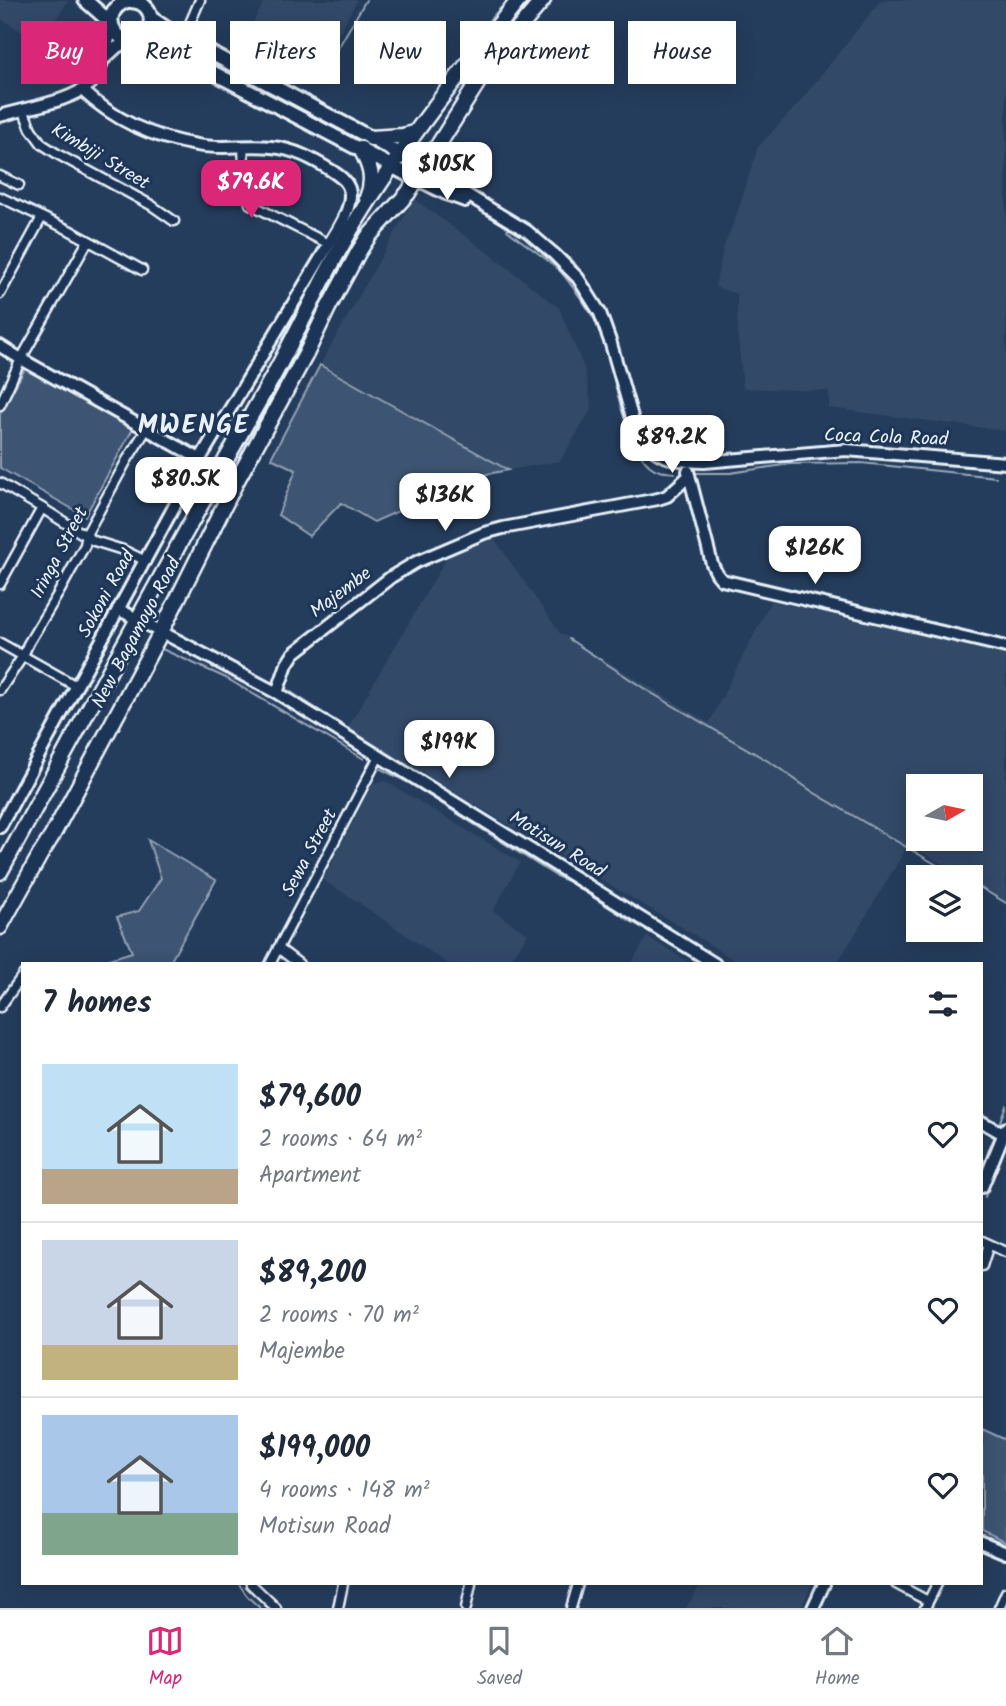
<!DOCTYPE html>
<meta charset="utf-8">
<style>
:root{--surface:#fff;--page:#f2f2f3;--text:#1f2937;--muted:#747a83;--line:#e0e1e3;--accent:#db2777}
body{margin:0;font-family:Kalam,sans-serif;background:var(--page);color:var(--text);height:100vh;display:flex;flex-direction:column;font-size:26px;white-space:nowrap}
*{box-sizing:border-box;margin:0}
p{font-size:23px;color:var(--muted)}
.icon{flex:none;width:38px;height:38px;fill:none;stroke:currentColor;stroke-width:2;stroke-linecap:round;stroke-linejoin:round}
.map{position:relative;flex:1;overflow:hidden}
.details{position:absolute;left:21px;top:962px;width:962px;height:623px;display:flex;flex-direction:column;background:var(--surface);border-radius:0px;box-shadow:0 4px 18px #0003}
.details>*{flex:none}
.hud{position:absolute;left:21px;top:21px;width:964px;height:63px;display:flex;gap:14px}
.needle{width:46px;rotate:81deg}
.tools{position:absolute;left:906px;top:774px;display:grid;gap:14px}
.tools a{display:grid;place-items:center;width:77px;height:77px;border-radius:0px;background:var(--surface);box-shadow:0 4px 18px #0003;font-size:35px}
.price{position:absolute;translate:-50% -60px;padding:0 16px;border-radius:14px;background:#fff;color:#222;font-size:23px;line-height:46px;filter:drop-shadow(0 2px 4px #0008)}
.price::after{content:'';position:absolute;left:50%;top:42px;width:21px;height:16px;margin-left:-10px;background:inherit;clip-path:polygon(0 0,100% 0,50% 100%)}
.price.selected{background:var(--accent);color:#fff}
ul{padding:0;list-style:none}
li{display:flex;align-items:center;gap:21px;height:175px;padding:0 21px}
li+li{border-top:2px solid var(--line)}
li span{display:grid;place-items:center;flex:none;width:196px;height:140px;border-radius:0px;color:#555}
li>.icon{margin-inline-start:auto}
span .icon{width:84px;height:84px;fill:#fffc;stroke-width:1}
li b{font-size:30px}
h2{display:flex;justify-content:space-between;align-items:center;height:84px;padding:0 21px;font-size:30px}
.pill{padding:0 24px;border-radius:0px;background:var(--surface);box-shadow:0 4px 18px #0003;font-size:24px;line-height:63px}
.pill.selected{background:var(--accent);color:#fff}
.tab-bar{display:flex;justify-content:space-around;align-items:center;height:98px;border-top:2px solid var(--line);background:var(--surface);font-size:19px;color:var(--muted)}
.tab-bar a{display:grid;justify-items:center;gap:4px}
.tab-bar .selected{color:var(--accent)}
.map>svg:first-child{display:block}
.built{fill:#334a68;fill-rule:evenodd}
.green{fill:#3e5472;stroke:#93a2b5;stroke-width:2}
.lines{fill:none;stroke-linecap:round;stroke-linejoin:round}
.stream{stroke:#99a8ba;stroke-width:2}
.street-casing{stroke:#e8f1f8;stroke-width:13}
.secondary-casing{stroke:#e8f1f8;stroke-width:16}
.primary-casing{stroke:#e8f1f8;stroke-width:18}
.highway-casing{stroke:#e8f1f8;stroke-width:19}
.street{stroke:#1d3557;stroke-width:8}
.secondary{stroke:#1d3557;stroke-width:10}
.primary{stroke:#1d3557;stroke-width:12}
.highway{stroke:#1d3557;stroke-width:14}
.labels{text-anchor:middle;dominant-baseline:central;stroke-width:6;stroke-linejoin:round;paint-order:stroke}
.street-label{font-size:19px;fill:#e8f1f8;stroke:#1d3557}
.district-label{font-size:26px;font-weight:bold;letter-spacing:2px;fill:#e8f1f8;stroke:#1d3557}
</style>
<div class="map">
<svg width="1006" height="1608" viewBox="0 0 1006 1608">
<rect width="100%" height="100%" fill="#253d5d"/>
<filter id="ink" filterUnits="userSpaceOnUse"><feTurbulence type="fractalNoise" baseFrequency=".0143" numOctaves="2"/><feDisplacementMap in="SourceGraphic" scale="14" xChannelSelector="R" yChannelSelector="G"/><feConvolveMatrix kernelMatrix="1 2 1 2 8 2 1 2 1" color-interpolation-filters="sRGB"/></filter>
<g filter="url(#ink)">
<path class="built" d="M0,0h66l2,1 -28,42 -40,-25z
M265,0h92l-40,75 -72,-38z
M881,0h125v431l-177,-23v-17l-86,-3 -5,-50 -1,-44 -22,-7 8,-38 14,-35 21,-67 40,-43z
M414,199l80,58 65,51 25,60 8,40 -32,53 -52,9 -188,-105z
M493,537l67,96 149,90 62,-122 235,54v247l-35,-21v-4h-7l-55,-33 -72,120h-97l-47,-30 -346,-205 102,-175zM919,786h52v52h-52z
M385,781l135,81 -27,49 35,23 -20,30h-60l-93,-64 -32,-20 49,-95z
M647,937l45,27h-61z
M701,1584h111l-11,24h-115z"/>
<path class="green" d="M320,365l188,105 -31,6 -103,46 -33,-19 -32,33 -31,-21 18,-45 -25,-12z
M26,367l108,60 -49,89 -85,-48v-54z
M148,840l68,40 -47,84h-59l-1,-5 23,-7 -15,-35 22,-6 22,-33z
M982,1429l24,11v103l-24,-12z"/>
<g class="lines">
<path class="stream" d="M467,54l16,-27 25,-27
M331,60l35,-60
M443,168l24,14
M507,213l13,8
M507,230c16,13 35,25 51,39 9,9 28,36 35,48 23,39 25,122 57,149 7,6 16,6 25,7
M549,243l25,19 9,14
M610,326l6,14 4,18
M886,448l32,1 88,9
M694,473h36l60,-9 71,-1 135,14
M569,639l79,52 125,73 40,28 129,76 18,9
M162,649l64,29 138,81
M288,690c93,61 189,118 283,179
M381,769l28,14 145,92 15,7 58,37 76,45
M971,882l35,21
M594,883l132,81
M998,1127l8,-22
M982,1129l13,8 -5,9 -8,24
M985,1197l21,-54
M982,1536l11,6
M239,1584l8,12 13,12"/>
<g class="street-casing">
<path id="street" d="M190,23l10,-23
M23,109l8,20 11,15 17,11 92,50 23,16
M243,147l2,37 5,20 79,40
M0,176l19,9
M0,197l69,33 73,40
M0,294l42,-77
M0,405l21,-46 67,-118
M0,483l42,25 52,33 29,9 23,11
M0,584l42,-76
M0,643l76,43
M0,690l23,-34 5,-12 30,-50 27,-49 2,-12 40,-73 19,-30
M278,948l21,16
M270,964l109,-208
M0,1007l23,-32
M982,1241l24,11
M982,1266l7,-22
M251,1584l25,24
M896,1584l32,17
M338,1608l5,-24
M466,1608l5,-24
M571,1608l7,-24
M925,1608l12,-24
M999,1608l7,-16"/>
</g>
<g class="secondary-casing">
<path id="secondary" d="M104,59l13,-12 14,-6
M0,116c25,-8 74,-15 91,-33 11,-13 17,-40 21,-56
M423,168l104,63 27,23 24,24 22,35 11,31 23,80c15,33 36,37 70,38l142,-12 160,13
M416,179l30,15 19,7
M0,346l21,13 179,100
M688,471l24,93 5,10 5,6 284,67
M118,609l159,84 438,271
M277,693l10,-29 7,-11 97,-76 25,-15 68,-29 19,-5 155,-29 9,-3 22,-20
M0,827l200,-368 129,-215c8,-14 21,-32 21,-49 0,-12 -9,-18 -18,-24 -19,-12 -38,-22 -60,-24 -25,-3 -50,3 -75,-2 -43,-7 -83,-25 -115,-55
M982,1122l21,12
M982,1187l24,-59
M982,1543l24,10
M813,1608l11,-24"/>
</g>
<g class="primary-casing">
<path id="primary" d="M85,0l26,23
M124,0c5,1 11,1 16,3 13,6 14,24 4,33 -22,19 -51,-22 -17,-35
M151,18l22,15 198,105 52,30
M140,39l32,12 244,128"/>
</g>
<g class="highway-casing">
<path id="highway" d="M371,138l32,-2 11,-3
M361,149c9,17 14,30 6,49
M0,872c90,-164 178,-330 271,-492 29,-52 53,-107 85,-159 48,-78 105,-150 163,-221
M0,927l40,-72 12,-19 109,-204 75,-150 70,-128 22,-46 31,-57 9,-14 40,-44 70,-111 36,-48 29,-34"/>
</g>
<use href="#street" class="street"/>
<use href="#secondary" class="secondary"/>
<use href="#primary" class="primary"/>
<use href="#highway" class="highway"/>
</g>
</g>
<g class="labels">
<g class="street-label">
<text transform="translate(100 157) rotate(31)">Kimbiji Street</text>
<text transform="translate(886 438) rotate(2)">Coca Cola Road</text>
<text transform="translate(60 553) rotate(-62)">Iringa Street</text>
<text transform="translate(341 593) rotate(-37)">Majembe</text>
<text transform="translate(107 594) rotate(-61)">Sokoni Road</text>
<text transform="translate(137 633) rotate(-62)">New Bagamoyo Road</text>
<text transform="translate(557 845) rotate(32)">Motisun Road</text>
<text transform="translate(310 853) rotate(-62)">Sewa Street</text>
</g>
<g class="district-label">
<text x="194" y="426">MWENGE</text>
</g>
</g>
</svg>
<div class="tools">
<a><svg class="needle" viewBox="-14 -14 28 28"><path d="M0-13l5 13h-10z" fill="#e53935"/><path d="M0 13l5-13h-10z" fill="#747a83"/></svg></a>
<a><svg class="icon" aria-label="layers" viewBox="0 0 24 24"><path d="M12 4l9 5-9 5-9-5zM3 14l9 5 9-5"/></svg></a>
</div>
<b class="price" style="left:447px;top:202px">$105K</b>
<b class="price selected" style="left:251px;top:220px">$79.6K</b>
<b class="price" style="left:672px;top:475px">$89.2K</b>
<b class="price" style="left:186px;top:517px">$80.5K</b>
<b class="price" style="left:445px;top:533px">$136K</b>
<b class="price" style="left:815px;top:586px">$126K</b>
<b class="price" style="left:449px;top:780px">$199K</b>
<div class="hud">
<a class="pill selected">Buy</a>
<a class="pill">Rent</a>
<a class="pill">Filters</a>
<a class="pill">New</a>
<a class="pill">Apartment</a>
<a class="pill">House</a>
</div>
<section class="details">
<h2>7 homes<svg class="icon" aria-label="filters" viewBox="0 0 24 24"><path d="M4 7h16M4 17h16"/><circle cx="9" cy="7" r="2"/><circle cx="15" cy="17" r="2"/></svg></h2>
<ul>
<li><span style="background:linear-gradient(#bfe0f5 75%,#b9a48a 0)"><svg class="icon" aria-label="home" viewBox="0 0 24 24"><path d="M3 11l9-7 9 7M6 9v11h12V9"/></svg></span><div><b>$79,600</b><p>2 rooms · 64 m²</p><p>Apartment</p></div><svg class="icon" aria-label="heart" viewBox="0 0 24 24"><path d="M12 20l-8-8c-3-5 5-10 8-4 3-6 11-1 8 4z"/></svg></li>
<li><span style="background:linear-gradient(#c9d6e8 75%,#c2b280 0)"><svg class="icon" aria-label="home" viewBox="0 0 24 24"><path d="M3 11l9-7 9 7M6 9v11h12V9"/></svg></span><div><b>$89,200</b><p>2 rooms · 70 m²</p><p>Majembe</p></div><svg class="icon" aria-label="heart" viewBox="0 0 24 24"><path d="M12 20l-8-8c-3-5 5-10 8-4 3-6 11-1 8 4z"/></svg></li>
<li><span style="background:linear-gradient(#a9c7e8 70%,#7fa58c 0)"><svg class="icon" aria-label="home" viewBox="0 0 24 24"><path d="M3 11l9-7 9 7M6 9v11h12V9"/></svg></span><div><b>$199,000</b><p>4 rooms · 148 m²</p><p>Motisun Road</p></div><svg class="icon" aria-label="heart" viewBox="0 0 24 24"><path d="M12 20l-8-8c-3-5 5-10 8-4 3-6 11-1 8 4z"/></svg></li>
</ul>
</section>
</div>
<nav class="tab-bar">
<a class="selected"><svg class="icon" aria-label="map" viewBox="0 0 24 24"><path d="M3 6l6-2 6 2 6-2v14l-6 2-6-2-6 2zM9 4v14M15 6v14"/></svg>Map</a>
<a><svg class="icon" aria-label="saved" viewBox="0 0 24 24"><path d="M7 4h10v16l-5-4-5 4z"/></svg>Saved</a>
<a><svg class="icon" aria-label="home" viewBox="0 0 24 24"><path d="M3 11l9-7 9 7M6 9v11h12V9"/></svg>Home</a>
</nav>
